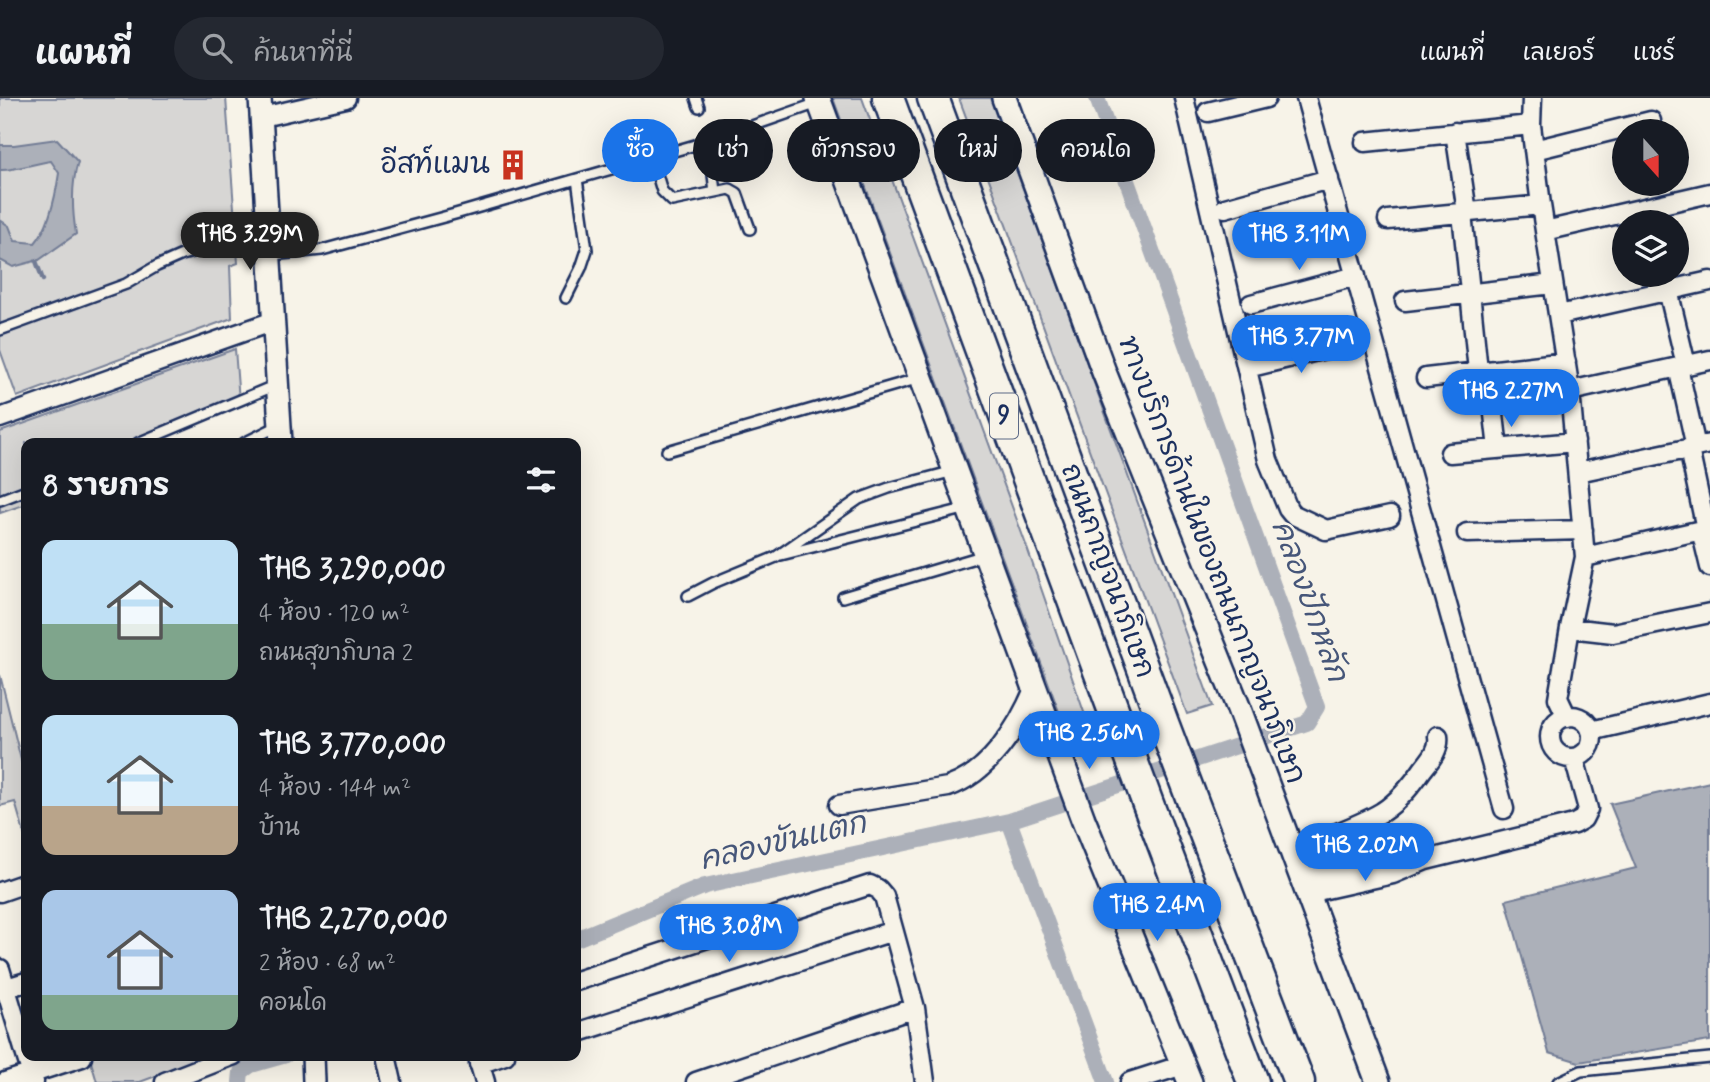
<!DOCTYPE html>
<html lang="th">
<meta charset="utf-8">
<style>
:root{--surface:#171b24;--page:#242831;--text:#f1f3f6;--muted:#9ea1a6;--line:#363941;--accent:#1a73e8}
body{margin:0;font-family:Mynerve,"Playpen Sans Thai",sans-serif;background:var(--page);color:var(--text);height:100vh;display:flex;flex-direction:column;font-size:26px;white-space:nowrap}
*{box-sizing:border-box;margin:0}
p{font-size:23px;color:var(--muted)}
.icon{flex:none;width:38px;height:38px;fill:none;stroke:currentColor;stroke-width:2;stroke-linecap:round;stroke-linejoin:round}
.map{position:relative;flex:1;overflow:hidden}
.drawer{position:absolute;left:21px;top:340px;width:560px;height:623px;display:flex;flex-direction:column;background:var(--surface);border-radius:14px;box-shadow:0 7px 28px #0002}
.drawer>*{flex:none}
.top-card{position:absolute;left:602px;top:21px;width:665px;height:63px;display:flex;gap:14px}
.needle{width:46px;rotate:159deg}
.controls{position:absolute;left:1612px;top:21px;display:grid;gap:14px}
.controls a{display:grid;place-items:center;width:77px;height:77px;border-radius:50%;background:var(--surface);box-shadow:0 7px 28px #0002;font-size:35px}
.price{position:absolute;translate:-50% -60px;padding:0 16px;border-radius:24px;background:var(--accent);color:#fff;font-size:23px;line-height:46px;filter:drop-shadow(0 2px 4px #0008)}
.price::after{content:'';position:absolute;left:50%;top:42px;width:21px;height:16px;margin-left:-10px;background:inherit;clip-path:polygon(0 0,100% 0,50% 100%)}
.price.active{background:#222;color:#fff}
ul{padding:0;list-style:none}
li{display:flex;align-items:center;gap:21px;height:175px;padding:0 21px}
li span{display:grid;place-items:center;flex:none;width:196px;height:140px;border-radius:14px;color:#555}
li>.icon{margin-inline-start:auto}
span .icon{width:84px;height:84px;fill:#fffc;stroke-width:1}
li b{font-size:30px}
h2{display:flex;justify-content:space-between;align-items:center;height:84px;padding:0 21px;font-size:30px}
.pill{padding:0 24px;border-radius:32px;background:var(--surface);box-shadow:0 7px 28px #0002;font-size:24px;line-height:63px}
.pill.active{background:var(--accent);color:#fff}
header{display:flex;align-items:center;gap:42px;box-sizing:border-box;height:98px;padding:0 35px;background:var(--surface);border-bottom:2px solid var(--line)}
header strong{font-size:33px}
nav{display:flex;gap:38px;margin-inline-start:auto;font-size:24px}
.search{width:490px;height:63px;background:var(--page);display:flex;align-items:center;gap:18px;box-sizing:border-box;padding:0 24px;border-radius:38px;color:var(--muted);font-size:26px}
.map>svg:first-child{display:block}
.green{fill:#d7d6d4;stroke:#798299;stroke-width:2}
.water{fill:#acb0b9;stroke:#727c95;stroke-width:2}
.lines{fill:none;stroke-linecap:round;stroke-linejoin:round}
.stream{stroke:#727c95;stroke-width:4.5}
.canal{stroke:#acb0b9;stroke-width:16}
.service-casing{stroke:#1b2f5e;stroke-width:14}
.minor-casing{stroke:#1b2f5e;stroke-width:23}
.tertiary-casing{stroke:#1b2f5e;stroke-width:26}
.secondary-casing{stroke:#1b2f5e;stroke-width:28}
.motorway-casing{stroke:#1b2f5e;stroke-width:35}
.service{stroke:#f7f3e8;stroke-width:9}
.minor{stroke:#f7f3e8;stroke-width:18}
.tertiary{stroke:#f7f3e8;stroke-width:21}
.secondary{stroke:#f7f3e8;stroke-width:23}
.motorway{stroke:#f7f3e8;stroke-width:30}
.labels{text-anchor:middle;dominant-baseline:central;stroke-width:5;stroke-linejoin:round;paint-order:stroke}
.shield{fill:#f7f3e8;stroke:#5d6a87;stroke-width:2}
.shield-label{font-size:26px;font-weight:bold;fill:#1b2f5e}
.poi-label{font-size:28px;fill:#1b2f5e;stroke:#f7f3e8;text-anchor:end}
.street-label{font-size:28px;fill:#1b2f5e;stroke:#f7f3e8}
.water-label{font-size:30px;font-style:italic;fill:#465679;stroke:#f7f3e8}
</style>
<header>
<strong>แผนที่</strong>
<div class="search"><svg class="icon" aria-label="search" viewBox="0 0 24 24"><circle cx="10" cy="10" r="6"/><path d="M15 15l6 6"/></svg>ค้นหาที่นี่</div>
<nav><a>แผนที่</a><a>เลเยอร์</a><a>แชร์</a></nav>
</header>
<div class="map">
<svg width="1710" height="984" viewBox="0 0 1710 984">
<rect width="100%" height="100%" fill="#f7f3e8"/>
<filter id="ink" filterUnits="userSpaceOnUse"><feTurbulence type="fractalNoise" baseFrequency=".0143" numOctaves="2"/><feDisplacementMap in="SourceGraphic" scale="14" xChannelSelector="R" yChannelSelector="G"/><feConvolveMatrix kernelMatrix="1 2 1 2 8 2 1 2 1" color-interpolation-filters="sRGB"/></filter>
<g filter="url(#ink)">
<path class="green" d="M0,0h226l12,165 -8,3 2,52 -215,79 -17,-47z
M833,0h29l163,444 69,199 -22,6z
M959,0h31l222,608 -25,8z
M235,251l4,52 -95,42h-118v61l-26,9v-81z
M0,577l26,105v60l-11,-38 -15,4z
M89,957h123l-72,27h-43z"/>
<path class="water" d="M57,41l21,23c-7,23 -6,48 -2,72l-37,26 -26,7 -13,-7v-40l9,6 6,15 20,2c15,-17 21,-49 24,-70l-8,-12c-16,2 -37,10 -51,9v-25h14z
M1710,684v259l-131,21 -30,-9 -43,-153 130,-32 -26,-64z"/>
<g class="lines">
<path class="stream" d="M36,163l7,19"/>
<path class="canal" d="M1009,723l97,261
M576,841l129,-53 304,-65 298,-98 10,-16 -220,-609
M240,984l1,-10 10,-7 35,-10"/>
<g class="service-casing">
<path id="service" d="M696,0l3,9
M709,43l6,51
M652,60l10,33 10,10 58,-12 7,4 13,36
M271,157l51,-5 133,-36 254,-73 109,-38
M566,200l15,-30 6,-18 -10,-71
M0,232l126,-46 31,-18 25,-11 32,-9 54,-5
M138,345l138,-58
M244,345l34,-17
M667,353l253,-73
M0,402l26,-10
M781,457l187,-47
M688,498l25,-13 63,-26 83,-58 30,-11 65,-17
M843,499l142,-42
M1558,984l23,-11 129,-13"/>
</g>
<g class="minor-casing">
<path id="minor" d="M1184,0l84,362 20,49 4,5 34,16 64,-14
M1306,0l198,711
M1532,0l-1,27 10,80 29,186 15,166 -15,71 -12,70 9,19
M1208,14l58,-14
M262,19l84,-19
M1455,34l12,80
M1365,44l166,-17
M1534,52l117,-29
M1225,110l104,-29
M1462,115l16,158
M1388,122l153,-15
M1545,133l165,-38
M1668,192l18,75
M1405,203l148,-17
M1251,206l105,-28
M1559,217l151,-34
M1678,269l18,80
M1247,270l99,-24
M1489,273l9,78
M1426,280l140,-16
M1570,293l140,-31
M0,320l274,-97
M1689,351l17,80
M1450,355l125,-11
M1578,374l132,-28
M1701,432l9,37
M1467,435l116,-3
M1585,459l125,-29
M1570,530l43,5 97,-20
M1550 639a21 21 0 1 1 42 0a21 21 0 1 1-42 0Z
M1591,633l119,-28
M839,707l109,-18c41,-14 70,-59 86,-98
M1292,753c28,-12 65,-24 90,-39 17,-11 30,-27 41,-43 8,-10 17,-20 15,-33
M1302,780l89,-21 14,-1 21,4
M0,794l26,-9
M1308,795l85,-19 33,-14 148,-36 9,-5 5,-10 -14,-51
M0,871l34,113
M576,883l294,-96 8,4 6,7 31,112 10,74
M0,892l26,-8
M576,935l317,-102
M477,957l8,27
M387,962l5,22
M479,966l26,-9
M5,984l77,-25
M165,984l69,-27
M696,984l219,-74
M1130,984l53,-17"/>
</g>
<g class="tertiary-casing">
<path id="tertiary" d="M260,0l21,345
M313,957l1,27"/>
</g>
<g class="secondary-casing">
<path id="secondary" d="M818,0l265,721 107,263
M1004,0l100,274 135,337 139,373"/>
</g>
<g class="motorway-casing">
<path id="motorway" d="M888,0l260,706 105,278
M933,0l230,625 136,359"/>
</g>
<use href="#service" class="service"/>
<use href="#minor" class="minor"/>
<use href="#tertiary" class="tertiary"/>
<use href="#secondary" class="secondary"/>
<use href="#motorway" class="motorway"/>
</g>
</g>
<defs>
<g id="building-bare" transform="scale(2.415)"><path d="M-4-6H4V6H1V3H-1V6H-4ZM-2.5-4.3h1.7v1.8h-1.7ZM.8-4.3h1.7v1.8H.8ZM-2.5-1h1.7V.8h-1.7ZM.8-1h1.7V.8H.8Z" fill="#c8321e" stroke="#f7f3e8" stroke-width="2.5" paint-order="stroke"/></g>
</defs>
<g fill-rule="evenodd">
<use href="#building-bare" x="513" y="67"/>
</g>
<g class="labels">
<rect class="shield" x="990" y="295.5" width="28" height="45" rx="5"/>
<g class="shield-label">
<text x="1004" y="318">9</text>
</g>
<g class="poi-label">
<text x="490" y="67">อีสท์แมน</text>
</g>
<g class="street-label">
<text transform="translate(1211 462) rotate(69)">ทางบริการด้านในของถนนกาญจนาภิเษก</text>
<text transform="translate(1107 473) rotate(70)">ถนนกาญจนาภิเษก</text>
</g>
<g class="water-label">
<text transform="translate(1309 503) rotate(70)">คลองปักหลัก</text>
<text transform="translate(783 744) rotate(-13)">คลองขันแตก</text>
</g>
</g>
</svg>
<div class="controls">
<a><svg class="needle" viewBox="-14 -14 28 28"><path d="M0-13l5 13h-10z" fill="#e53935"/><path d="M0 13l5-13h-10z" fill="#9ea1a6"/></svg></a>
<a><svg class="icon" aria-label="layers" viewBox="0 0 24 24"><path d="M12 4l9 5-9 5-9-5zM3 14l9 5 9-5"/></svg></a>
</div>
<b class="price active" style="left:250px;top:174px">THB 3.29M</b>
<b class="price" style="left:1299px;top:174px">THB 3.11M</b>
<b class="price" style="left:1301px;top:277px">THB 3.77M</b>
<b class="price" style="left:1511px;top:331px">THB 2.27M</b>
<b class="price" style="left:1089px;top:673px">THB 2.56M</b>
<b class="price" style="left:1365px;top:785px">THB 2.02M</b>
<b class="price" style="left:1157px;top:845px">THB 2.4M</b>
<b class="price" style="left:729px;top:866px">THB 3.08M</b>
<div class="top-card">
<a class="pill active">ซื้อ</a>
<a class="pill">เช่า</a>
<a class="pill">ตัวกรอง</a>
<a class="pill">ใหม่</a>
<a class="pill">คอนโด</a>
</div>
<section class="drawer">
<h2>8 รายการ<svg class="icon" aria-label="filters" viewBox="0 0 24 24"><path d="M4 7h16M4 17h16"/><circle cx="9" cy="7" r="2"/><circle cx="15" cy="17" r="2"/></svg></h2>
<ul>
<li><span style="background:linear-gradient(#bfe0f5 60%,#7fa58c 0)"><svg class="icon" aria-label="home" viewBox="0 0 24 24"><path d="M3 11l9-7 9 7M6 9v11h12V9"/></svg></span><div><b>THB 3,290,000</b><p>4 ห้อง · 120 m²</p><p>ถนนสุขาภิบาล 2</p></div></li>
<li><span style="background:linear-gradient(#bfe0f5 65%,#b9a48a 0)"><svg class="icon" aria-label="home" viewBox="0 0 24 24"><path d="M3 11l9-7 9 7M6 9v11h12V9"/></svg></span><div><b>THB 3,770,000</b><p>4 ห้อง · 144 m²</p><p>บ้าน</p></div></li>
<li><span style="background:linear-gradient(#a9c7e8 75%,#7fa58c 0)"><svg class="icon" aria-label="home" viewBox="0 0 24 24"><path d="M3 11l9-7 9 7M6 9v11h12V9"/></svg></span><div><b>THB 2,270,000</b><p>2 ห้อง · 68 m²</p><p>คอนโด</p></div></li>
</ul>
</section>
</div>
